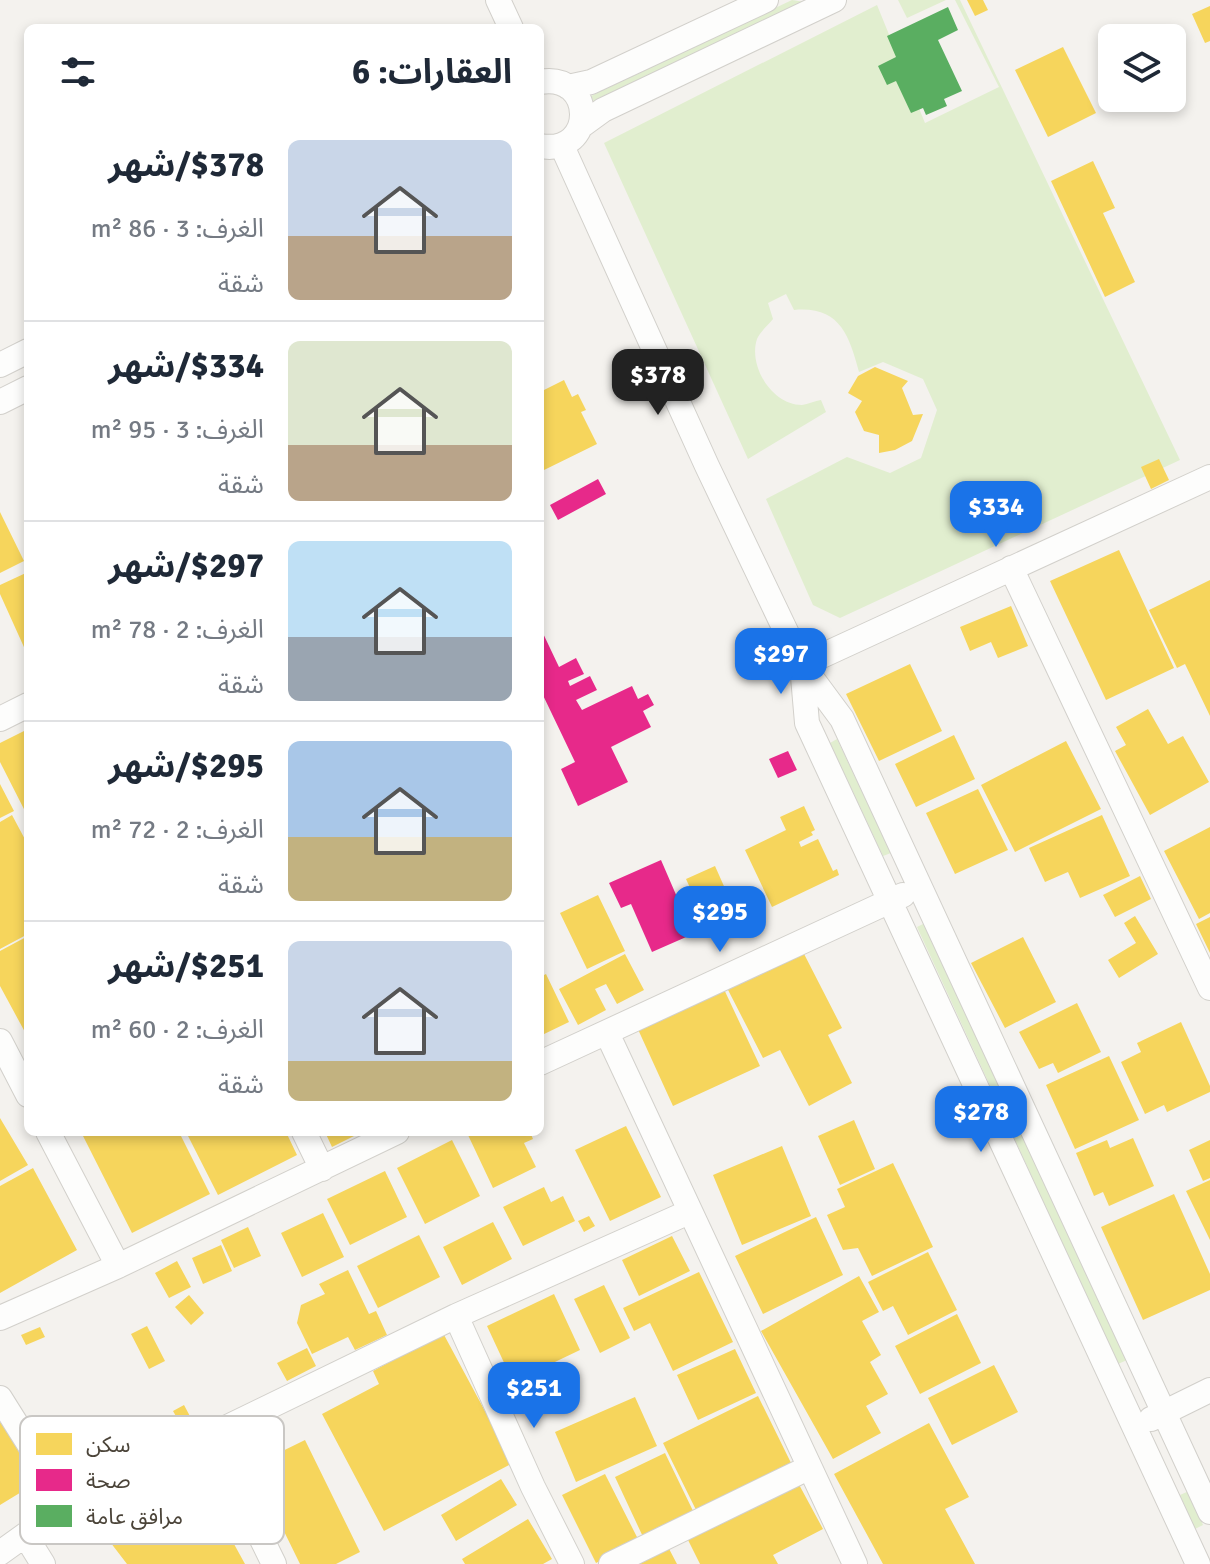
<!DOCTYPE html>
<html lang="ar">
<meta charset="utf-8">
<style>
:root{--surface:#fff;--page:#f2f2f3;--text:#1f2937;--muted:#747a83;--line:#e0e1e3;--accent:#1a73e8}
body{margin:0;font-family:Signika,"Noto Sans Arabic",sans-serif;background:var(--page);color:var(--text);direction:rtl;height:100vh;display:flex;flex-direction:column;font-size:30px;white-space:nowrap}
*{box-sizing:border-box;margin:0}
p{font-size:26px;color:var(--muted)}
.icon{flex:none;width:44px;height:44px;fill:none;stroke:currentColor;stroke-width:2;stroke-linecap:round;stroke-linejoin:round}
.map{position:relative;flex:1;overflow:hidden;direction:ltr}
.drawer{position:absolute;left:24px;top:24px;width:520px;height:1112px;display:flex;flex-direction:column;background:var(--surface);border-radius:12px;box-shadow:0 4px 12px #0003;direction:rtl}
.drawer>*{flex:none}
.tools{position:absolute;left:1098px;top:24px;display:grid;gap:16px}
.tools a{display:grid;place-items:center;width:88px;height:88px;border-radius:12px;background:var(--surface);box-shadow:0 4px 12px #0003;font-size:40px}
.price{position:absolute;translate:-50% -68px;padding:0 18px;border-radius:16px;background:var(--accent);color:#fff;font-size:26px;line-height:52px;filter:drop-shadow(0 2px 4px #0008)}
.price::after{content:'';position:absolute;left:50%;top:48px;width:24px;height:18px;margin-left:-12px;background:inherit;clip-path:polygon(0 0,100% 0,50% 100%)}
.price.active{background:#222;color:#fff}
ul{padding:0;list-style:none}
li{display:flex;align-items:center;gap:24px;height:200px;padding:0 32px}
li+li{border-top:2px solid var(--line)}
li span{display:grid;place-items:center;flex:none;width:224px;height:160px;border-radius:12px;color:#555}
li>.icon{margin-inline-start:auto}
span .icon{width:96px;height:96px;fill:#fffc;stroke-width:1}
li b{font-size:34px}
h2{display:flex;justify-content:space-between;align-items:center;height:96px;padding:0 32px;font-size:34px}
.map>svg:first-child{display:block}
.green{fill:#e1eecf}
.homes{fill:#f6d55c}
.health{fill:#e7298a}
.public{fill:#5aae61}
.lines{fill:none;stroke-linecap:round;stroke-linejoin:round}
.street-casing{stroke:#d2d0cb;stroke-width:26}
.street{stroke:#fdfdfc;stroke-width:24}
.key{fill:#fff;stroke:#c9c7c4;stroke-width:2}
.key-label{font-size:22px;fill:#4b4439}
</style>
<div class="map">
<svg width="1210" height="1564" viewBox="0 0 1210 1564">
<rect width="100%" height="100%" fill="#f4f2ee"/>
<path class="green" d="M792,0l13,2 -211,100 -3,-6z
M898,0h48l-39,18z
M955,0h5l220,460 -340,158 -27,-13 -47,-106 81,-42 43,16 31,-15 16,-48 -14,-31 -40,-17 -24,10c-10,-38 -20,-66 -65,-62l-8,-16 -18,9 5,16c-5,6 -13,13 -16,20 -9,27 15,66 45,66 6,-1 13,-4 19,-5l5,12 -78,47 -144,-316 273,-138 48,118 74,-36z
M837,739l54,114 -8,3 -53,-113z
M925,923l202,437 -9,4 -201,-437z
M1189,1491l14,34 -8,4 -15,-34z"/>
<path class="homes" d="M967,0h16l5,10 -13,6z
M1210,6v35l-5,2 -13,-29z
M1063,47l33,66 -48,24 -33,-67z
M1093,161l22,47 -12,5 32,69 -30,15 -54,-116z
M875,367l33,14 -6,7 11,27 10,-1 -11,27 -17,9 -16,3v-18l-15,-4 -9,-19 7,-11 -14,-8 10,-17z
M564,380l8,17 6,-3 8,16 -5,2 16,32 -57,28v-80z
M1159,459l10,21 -18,9 -10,-22z
M0,512l24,49 -24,12z
M1119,550l55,118 -68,32 -56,-119z
M28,572v84l-28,-62v-9z
M1210,580v136l-25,-52 -8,4 -28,-58z
M1011,606l17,40 -30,12 -7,-16 -21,9 -10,-24z
M910,664l32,67 -63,30 -33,-67z
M1148,709l20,35 15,-8 26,46 -59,33 -35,-64 11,-6 -10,-18z
M28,729v88l-28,-55v-19z
M954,735l21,44 -59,28 -21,-43z
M1066,741l35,68 -86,43 -34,-67z
M0,784l14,27 -14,7z
M978,789l30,61 -53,24 -29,-61z
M804,806l11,24 -4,2 2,3 -14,7 2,5 17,-8 15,32 4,-2 2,6 -67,32 -27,-57 41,-20 -6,-13z
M12,815l16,30v89l-28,15v-127z
M1102,815l28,61 -50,22 -12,-26 -23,10 -16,-34z
M1210,827v86l-11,6 -35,-68z
M715,866l12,27 16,-7 9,21 -9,4 7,15 -26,12 -7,-16 -17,8 -10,-24 7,-3 -11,-24z
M1140,876l11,23 -36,18 -12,-22z
M598,895l27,56 -38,18 -27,-56z
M1135,916l23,38 -39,24 -11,-18 28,-17 -12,-20z
M1210,917v36l-14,-29z
M28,936v97l-2,1 -26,-48v-35z
M1023,937l33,65 -51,26 -34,-65z
M801,948l41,80 -14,7 24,48 -43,23 -29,-56 -17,8 -37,-72z
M625,954l19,36 -27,14 -11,-20 -11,5 11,21 -28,15 -19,-36z
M546,974l23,48 -29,14v-59z
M722,985l38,81 -87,40 -37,-81z
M1077,1003l24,49 -43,21 -5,-10 -14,6 -20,-37z
M1181,1022l29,64v6l-43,20 -3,-7 -19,9 -24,-52 20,-10 -4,-9z
M1109,1056l30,64 -64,29 -29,-64z
M0,1118l28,47 -28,16z
M854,1120l21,49 -35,16 -22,-49z
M626,1126l35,71 -51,24 -35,-71z
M81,1132h98l31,62 -78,39z
M186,1132h100l11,23 -79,40z
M325,1132h37l-30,15z
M474,1132h56l3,7 -9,4 12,24 -43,21 -25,-53z
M1133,1138l21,48 -45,20 -6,-14 -9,4 -18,-43 31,-13 3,8z
M452,1140l28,56 -55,28 -28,-56z
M1210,1140v38l-7,3 -14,-31z
M782,1146l29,70 -69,29 -29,-70z
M893,1163l40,84 -61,29 -14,-28 -15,2 -16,-35 18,-8 -8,-18z
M33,1168l44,82 -77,43v-107z
M385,1171l22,46 -57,28 -23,-46z
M1210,1180v60l-24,-49z
M544,1187l7,15 12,-6 12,25 -52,25 -20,-39z
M1174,1194l36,80v16l-67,30 -42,-93z
M323,1213l21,44 -42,20 -21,-44z
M589,1216l6,10 -11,6 -6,-11z
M816,1217l27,58 -80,39 -28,-58z
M493,1222l19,37 -50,26 -19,-38z
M248,1227l13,29 -27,12 -13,-28z
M419,1235l21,42 -62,31 -21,-42z
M672,1236l18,35 -51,25 -17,-36z
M221,1245l11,26 -29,13 -11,-26z
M928,1252l29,58 -49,25 -15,-29 -10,5 -15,-29z
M177,1261l14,26 -22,11 -14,-25z
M348,1270l21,44 7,-3 11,24 -32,15 -7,-13 -36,17 -15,-31 4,-18 24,-11 -6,-10z
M699,1272l34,70 -60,29 -23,-48 -16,8 -11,-23z
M859,1276l20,36 -17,9 19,34 -11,7 18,32 -22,12 15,27 -48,26 -72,-128z
M604,1285l26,53 -30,15 -26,-54z
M554,1294l26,56 -67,32 -26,-56z
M189,1295l15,18 -13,12 -16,-18z
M957,1314l24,49 -61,31 -25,-48z
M147,1326l18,35 -16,8 -18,-35z
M40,1327l5,10 -19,8 -5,-10z
M443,1333l70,130 -129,68 -62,-117 57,-30 -6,-13z
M307,1348l9,18 -29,15 -10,-18z
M735,1349l21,44 -58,27 -21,-45z
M994,1365l24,47 -66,33 -24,-47z
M758,1396l35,71 -95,47 -35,-71z
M635,1397l22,49 -81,36 -21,-50z
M184,1405l8,15 -11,5 -8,-14z
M5,1420l36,60 -41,25v-82z
M929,1423l40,74 -24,12 30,55h-92l-49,-90z
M305,1440l55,112 -24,12h-36l-48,-98z
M665,1453l30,62 -51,24 -29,-62z
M190,1464l55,100h-118l-33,-43z
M605,1474l34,67 -43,22 -34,-68z
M501,1479l16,26 -61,36 -15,-26z
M796,1479l27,50 -50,26 5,9h-78l-14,-28z
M528,1519l24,40 -9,5h-78l-3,-5z
M667,1545l10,19h-47z"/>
<path class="health" d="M598,479l8,15 -48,26 -8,-15z
M540,627l19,40 17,-9 8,16 -16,7 2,5 20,-10 7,14 -21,10 6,10 50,-24 6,13 10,-5 6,11 -11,6 8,16 -40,20 17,35 -50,24 -17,-37 14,-7 -35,-73z
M788,751l9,19 -19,8 -9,-19z
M661,860l32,74 -41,18 -21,-48 -10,4 -12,-25z"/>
<path class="public" d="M948,7l10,23 -20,10 24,51 -18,8 3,7 -21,9 -3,-7 -12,5 -15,-32 -9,4 -9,-19 18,-9 -9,-21z"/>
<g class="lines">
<g class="street-casing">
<path id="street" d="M498,0l13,28
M540,82c55,-10 57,74 0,64
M568,87l23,-5 175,-82
M581,126l22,-16 231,-110
M562,146l145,320 95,199 40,54 368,793
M0,365l28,-14
M0,402l28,-14
M1011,568l199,420
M802,665l5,58 391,841
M802,665l408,-188
M0,719l28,-14
M607,1033l248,531
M0,1041l28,54
M540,1063l363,-168
M48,1132l70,134
M304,1132l18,37
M456,1316l77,171 39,77
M0,1318l118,-52 279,-134
M0,1398l67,107
M1151,1419l59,-29
M211,1436l63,128
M25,1535l18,29
M0,1553l67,-48 389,-189 233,-104
M611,1564l197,-96"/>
</g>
<use href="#street" class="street"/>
</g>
<rect x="20" y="1416" width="264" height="128" rx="12" class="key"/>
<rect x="36" y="1433" width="36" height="22" fill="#f6d55c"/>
<rect x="36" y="1469" width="36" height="22" fill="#e7298a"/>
<rect x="36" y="1505" width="36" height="22" fill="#5aae61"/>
<g class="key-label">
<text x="86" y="1452">سكن</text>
<text x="86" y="1488">صحة</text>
<text x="86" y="1524">مرافق عامة</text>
</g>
</svg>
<div class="tools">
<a><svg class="icon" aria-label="layers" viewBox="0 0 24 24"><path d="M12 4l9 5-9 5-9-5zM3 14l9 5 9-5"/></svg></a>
</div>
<b class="price active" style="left:658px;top:417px">$378</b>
<b class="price" style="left:996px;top:549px">$334</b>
<b class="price" style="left:781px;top:696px">$297</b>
<b class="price" style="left:720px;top:954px">$295</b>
<b class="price" style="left:981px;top:1154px">$278</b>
<b class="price" style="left:534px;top:1430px">$251</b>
<section class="drawer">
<h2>العقارات: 6<svg class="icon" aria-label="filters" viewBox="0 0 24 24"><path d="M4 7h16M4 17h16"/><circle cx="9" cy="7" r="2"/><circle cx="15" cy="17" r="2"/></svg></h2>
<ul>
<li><span style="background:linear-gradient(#c9d6e8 60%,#b9a48a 0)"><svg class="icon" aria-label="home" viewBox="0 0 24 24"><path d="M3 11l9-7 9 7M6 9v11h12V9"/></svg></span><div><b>$378/شهر</b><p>الغرف: 3 · 86 m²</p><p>شقة</p></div></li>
<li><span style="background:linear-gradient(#dfe7d0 65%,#b9a48a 0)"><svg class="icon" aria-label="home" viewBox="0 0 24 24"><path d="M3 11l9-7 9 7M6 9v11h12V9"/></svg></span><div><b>$334/شهر</b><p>الغرف: 3 · 95 m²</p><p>شقة</p></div></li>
<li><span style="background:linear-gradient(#bfe0f5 60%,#9aa5b1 0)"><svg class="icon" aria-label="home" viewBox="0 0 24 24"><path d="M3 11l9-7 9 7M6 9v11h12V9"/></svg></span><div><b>$297/شهر</b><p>الغرف: 2 · 78 m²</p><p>شقة</p></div></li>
<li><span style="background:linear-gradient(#a9c7e8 60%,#c2b280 0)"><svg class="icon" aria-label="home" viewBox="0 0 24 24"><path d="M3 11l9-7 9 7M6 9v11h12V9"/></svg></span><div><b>$295/شهر</b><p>الغرف: 2 · 72 m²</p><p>شقة</p></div></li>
<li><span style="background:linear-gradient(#c9d6e8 75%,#c2b280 0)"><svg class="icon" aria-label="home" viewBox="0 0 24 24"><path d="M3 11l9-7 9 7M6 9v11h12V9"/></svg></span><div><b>$251/شهر</b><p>الغرف: 2 · 60 m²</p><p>شقة</p></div></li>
</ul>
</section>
</div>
